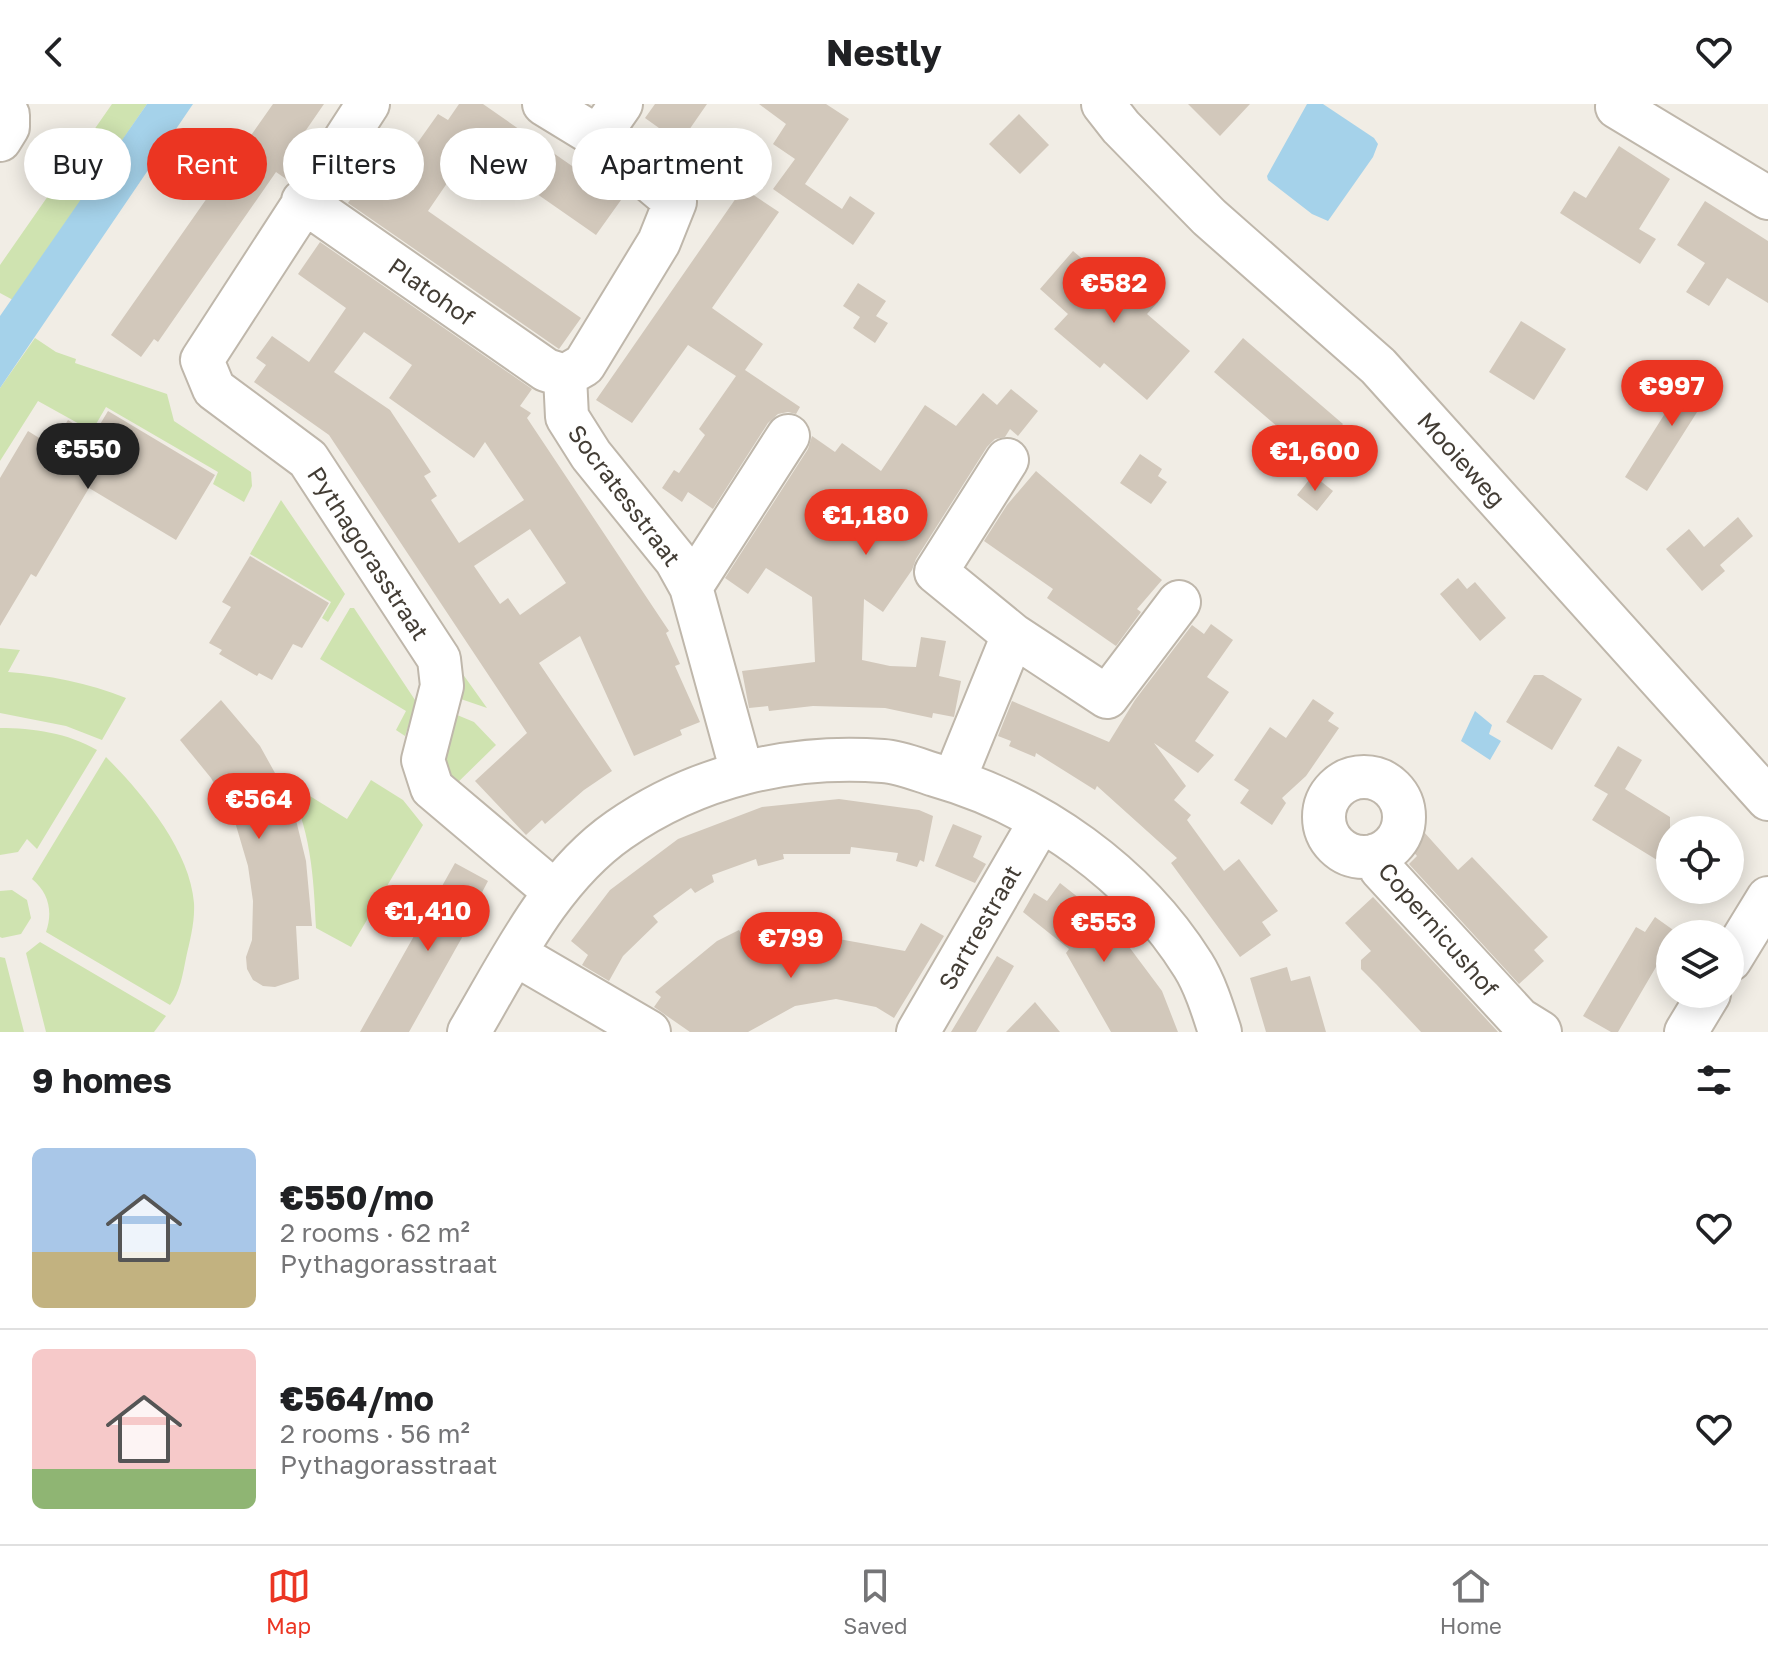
<!DOCTYPE html>
<meta charset="utf-8">
<style>
:root{--surface:#fff;--page:#f6f6f6;--text:#202124;--muted:#757577;--line:#e0e0e0;--accent:#eb3522}
body{margin:0;font-family:"Golos Text",sans-serif;background:var(--page);color:var(--text);height:100vh;display:flex;flex-direction:column;font-size:30px;white-space:nowrap}
*{box-sizing:border-box;margin:0}
p{font-size:26px;color:var(--muted)}
.icon{flex:none;width:44px;height:44px;fill:none;stroke:currentColor;stroke-width:2;stroke-linecap:round;stroke-linejoin:round}
.map{position:relative;height:928px;overflow:hidden}
.sheet{display:flex;flex-direction:column;background:var(--surface);flex:1}
.sheet>*{flex:none}
.guide{position:absolute;left:24px;top:24px;width:800px;height:72px;display:flex;gap:16px}
.controls{position:absolute;left:1656px;top:712px;display:grid;gap:16px}
.controls a{display:grid;place-items:center;width:88px;height:88px;border-radius:50%;background:var(--surface);box-shadow:0 4px 20px #0003;font-size:40px}
.price{position:absolute;translate:-50% -68px;padding:0 18px;border-radius:28px;background:var(--accent);color:#fff;font-size:26px;line-height:52px;filter:drop-shadow(0 2px 4px #0008)}
.price::after{content:'';position:absolute;left:50%;top:48px;width:24px;height:18px;margin-left:-12px;background:inherit;clip-path:polygon(0 0,100% 0,50% 100%)}
.price.on{background:#222;color:#fff}
ul{padding:0;list-style:none}
li{display:flex;align-items:center;gap:24px;height:200px;padding:0 32px}
li+li{border-top:2px solid var(--line)}
li span{display:grid;place-items:center;flex:none;width:224px;height:160px;border-radius:12px;color:#555}
li>.icon{margin-inline-start:auto}
span .icon{width:96px;height:96px;fill:#fffc;stroke-width:1}
li b{font-size:34px}
h2{display:flex;justify-content:space-between;align-items:center;height:96px;padding:0 32px;font-size:34px}
.chip{padding:0 28px;border-radius:36px;background:var(--surface);box-shadow:0 4px 20px #0003;font-size:28px;line-height:72px}
.chip.on{background:var(--accent);color:#fff}
header{display:flex;justify-content:space-between;align-items:center;height:104px;padding:0 32px;background:var(--surface);font-size:36px;font-weight:700}
.menu{display:flex;justify-content:space-around;align-items:center;height:112px;border-top:2px solid var(--line);background:var(--surface);font-size:22px;color:var(--muted)}
.menu a{display:grid;justify-items:center;gap:4px}
.menu .on{color:var(--accent)}
.map>svg:first-child{display:block}
.green{fill:#cfe3b0}
.water{fill:#a5d2ea}
.building{fill:#d2c8bb;fill-rule:evenodd}
.lines{fill:none;stroke-linecap:round;stroke-linejoin:round}
.minor-casing{stroke:#bfb7ab;stroke-width:46}
.minor{stroke:#fff;stroke-width:42}
.labels{text-anchor:middle;dominant-baseline:central;stroke-width:6;stroke-linejoin:round;paint-order:stroke}
.street-label{font-size:24px;fill:#433d35;stroke:#fff}
</style>
<header><svg class="icon" aria-label="back" viewBox="0 0 24 24"><path d="M15 5l-7 7 7 7"/></svg>Nestly<svg class="icon" aria-label="heart" viewBox="0 0 24 24"><path d="M12 20l-8-8c-3-5 5-10 8-4 3-6 11-1 8 4z"/></svg></header>
<div class="map">
<svg width="1768" height="928" viewBox="0 0 1768 928">
<rect width="100%" height="100%" fill="#f1ede5"/>
<path class="green" d="M112,0h35l-134,196 -13,-7v-28z
M35,234l21,14 20,7 -1,4 92,31 7,27 77,51 1,14 -8,16 -31,-18 5,-12 -112,-65 -14,24 -54,-30 -38,60v-73z
M281,396l64,94 -17,28 -6,-4 9,-16 -81,-48z
M350,504h4l61,92 1,4 -11,32 -9,-6 10,-19 -86,-52z
M0,544l20,2 -12,22c39,3 81,11 118,26l-24,42 -36,-14 -66,-13z
M457,562l30,42 -32,-11z
M450,608l24,10 22,23 -46,45 -6,-7 -3,-52z
M0,624c33,0 68,5 97,22l-60,99 -10,-10 -9,13 -18,3z
M106,653c36,36 84,93 88,146 1,19 -4,37 -8,55 -3,15 -6,35 -16,47l-124,-73c7,-20 3,-39 -14,-53z
M284,676l63,39 24,-39 32,20 20,25 -72,122 -35,-19c-2,-48 -5,-105 -32,-148z
M12,786l15,10 4,18 -10,16 -19,4 -2,-1v-46z
M40,838l126,74 -12,16h-108l-20,-79z
M0,853l5,1 19,74h-24z"/>
<path class="water" d="M147,0h46l-193,284v-72z
M1307,0h16l51,34 4,6 -5,13 -45,64 -16,-7 -44,-34 -1,-4z
M1475,607l17,14 -3,9 12,7 -11,19 -29,-19z"/>
<path class="building" d="M273,0h51l-31,45 12,9 -16,23 -13,-9 -118,170 -4,-3 -13,18 -30,-22z
M459,0h24l138,96 -25,35 -125,-87 -43,63 153,107 -22,31 -211,-146 22,-32 5,3 23,-31 13,9 27,-38 10,6z
M655,0h52l-27,39 -35,-25z
M759,0h67l23,15 -44,65 37,25 8,-13 25,17 -22,32 -80,-56 22,-30 -22,-15 13,-20z
M1188,0h62l-30,32z
M1019,10l30,31 -29,29 -31,-30z
M1619,42l51,33 -31,50 17,10 -16,25 -80,-51 14,-22 12,7z
M743,84l36,24 -67,96 51,36 -18,26 55,37 -4,7 -8,-2 -10,2 -10,9 -55,86 -25,-17 -6,10 -20,-14 12,-18 5,3 26,-38 -6,-6 37,-53 -48,-31 -56,78 -36,-23z
M1705,97l63,40v62l-41,-25 -18,28 -23,-14 19,-29 -28,-18z
M320,138l212,147 -12,17 11,7 -4,5 142,213 -3,2 14,31 -5,2 25,56 -20,8 2,5 -48,21 -54,-120 -41,27 73,108 -28,19 -39,34 -3,-4 -16,15 -51,-54 52,-48 -198,-298 -75,-53 12,-17 -10,-7 16,-22 37,26 37,-54 -48,-34zM364,228l48,33 -23,33 85,60 11,-16 39,58 -65,43 -28,-43 6,-4 -13,-20 7,-4 -41,-62 -56,-38zM530,425l36,54 -46,32 -12,-17 -8,6 -26,-38z
M1073,147l13,11 2,-2 35,29 8,-10 27,23 -11,12 43,37 -43,49 -43,-37 -4,5 -46,-39 14,-15 -28,-25z
M858,179l28,18 -10,15 12,7 -13,20 -22,-15 7,-11 -17,-11z
M1521,217l45,28 -32,51 -45,-28z
M1243,234l100,86 -29,34 -100,-86z
M1696,260l22,15 -71,112 -22,-14z
M1011,285l27,22 -20,25 -8,-7 -5,8 -10,2 -8,8 -71,112 -4,11 -29,42 -19,-13 -2,61 28,6 26,1 5,-30 25,4 -7,35 22,5 -7,36 -21,-4 -1,5 -47,-10 -72,-2 -44,5 -1,-5 -19,2 -7,-37 73,-9 -3,-65 -46,-29 -18,26 -23,-16 83,-129 4,-13 23,16 7,-9 39,28 44,-66 31,21 27,-33 14,12z
M108,307l107,64 -39,65 -87,-52 -53,89 -5,-3 -31,52v-148l28,-47 24,15 16,-26 25,16z
M1140,350l22,15 -4,7 9,6 -16,22 -31,-21z
M1036,367l126,109 -25,29 4,3 -25,34 -69,-48 6,-9 -69,-48 23,-36z
M1313,371l20,16 -16,20 -20,-16z
M1738,413l15,19 -33,29 5,6 -23,20 -36,-42 23,-20 15,18z
M250,452l79,47 -27,45 -9,-4 -21,36 -13,-7 -2,3 -38,-22 3,-4 -13,-7 22,-36 -9,-5z
M1458,474l9,11 8,-7 31,36 -26,23 -40,-47z
M1211,520l22,16 -26,37 22,15 -34,49 19,14 -16,18 -44,-30 32,43 -12,14 17,15 -4,5 37,51 15,-12 39,52 -16,11 9,13 -31,22 -69,-94 6,-5 -80,-72 -2,4 -59,-37 -1,4 -26,-11 2,-5 -13,-5 14,-35 97,41 26,-42 57,-75 12,9z
M1534,571h9l39,24 -30,51 -46,-28z
M1313,595l21,14 -6,8 11,7 -33,48 -24,22 4,5 -14,22 -32,-22 9,-13 -15,-10 36,-53 16,11z
M221,596l39,46 20,36 16,38 10,41 6,65h-16l3,53 -24,8 -12,-1 -10,-6 -6,-11 -1,-12 6,-17 1,-39 -5,-35 -13,-44 -24,-44 -31,-38z
M1618,642l24,14 -17,29 45,28v51l-78,-48 16,-26 -14,-8z
M839,695l80,11 14,6 -9,46 -4,-2 -3,7 -21,-6 2,-8 -47,-6 -1,7h-67l1,5 -26,7 -2,-7 -44,16 2,7 -19,11 -4,-5 -38,28 5,6 -35,34 -14,25 -27,-16 6,-10 -17,-14 39,-51 68,-51 84,-32z
M953,720l29,12 -9,21 13,7 -11,19 -40,-17z
M1424,728l34,38 14,-13 76,80 -14,13 10,11 -25,23 -110,-120 8,-8 -9,-10z
M455,759l33,18 -10,19v9l-69,123h-49z
M1060,779l52,41 50,67 16,41h-67l-45,-79 3,-4 -46,-37 11,-19 13,8z
M1373,793l71,76 54,59h-77l-45,-48 -15,-15v-9l10,-9 -26,-28z
M1655,813l21,15 -6,2v9l-52,89h-7l-28,-16 53,-89 9,5z
M921,819l23,13 -50,82 -18,-11 -40,-8 -41,7 -47,26h-58l-36,-25 7,-10 -6,-5 62,-51 22,-11 17,31 22,-3 24,-13 -2,-13 105,19z
M997,852l17,10 -38,66h-25z
M1287,863l4,14 19,-5 16,56h-60l-16,-54z
M1035,898l25,30h-54z"/>
<g class="lines">
<g class="minor-casing">
<path id="minor" d="M368,0l-166,256 12,29 94,70 131,200 3,27 -19,74 9,28 123,104
M544,0l54,33 77,65 -16,40 -75,123 -19,11 2,41 24,38 85,105 15,27 51,185
M1103,0l18,23 88,90 169,149 390,433
M1617,3l151,91
M0,5l8,6v12l-8,13
M598,33l23,-33
M303,97l243,169 19,6
M1007,356l-71,112 77,63 94,62 72,-95
M691,483l97,-151
M1324 713a40 40 0 1 1 80 0a40 40 0 1 1-80 0Z
M954,676l59,-145
M1376,751l5,14 138,150 21,13
M515,850l134,78
M1730,856l38,-62
M469,928c42,-71 81,-154 150,-202 77,-54 171,-76 264,-69 17,1 36,9 52,14 103,29 201,99 258,190 12,19 20,45 27,67
M918,928l122,-210
M1686,928l23,-38"/>
</g>
<use href="#minor" class="minor"/>
</g>
<g class="labels">
<g class="street-label">
<text transform="translate(432 187) rotate(35)">Platohof</text>
<text transform="translate(1462 355) rotate(48)">Mooieweg</text>
<text transform="translate(625 391) rotate(53)">Socratesstraat</text>
<text transform="translate(369 449) rotate(57)">Pythagorasstraat</text>
<text transform="translate(979 823) rotate(-60)">Sartrestraat</text>
<text transform="translate(1439 825) rotate(49)">Copernicushof</text>
</g>
</g>
</svg>
<div class="controls">
<a><svg class="icon" aria-label="locate" viewBox="0 0 24 24"><circle cx="12" cy="12" r="6"/><path d="M12 2v4M12 18v4M2 12h4M18 12h4"/></svg></a>
<a><svg class="icon" aria-label="layers" viewBox="0 0 24 24"><path d="M12 4l9 5-9 5-9-5zM3 14l9 5 9-5"/></svg></a>
</div>
<b class="price" style="left:1114px;top:221px">€582</b>
<b class="price" style="left:1672px;top:324px">€997</b>
<b class="price on" style="left:88px;top:387px">€550</b>
<b class="price" style="left:1315px;top:389px">€1,600</b>
<b class="price" style="left:866px;top:453px">€1,180</b>
<b class="price" style="left:259px;top:737px">€564</b>
<b class="price" style="left:428px;top:849px">€1,410</b>
<b class="price" style="left:1104px;top:860px">€553</b>
<b class="price" style="left:791px;top:876px">€799</b>
<div class="guide">
<a class="chip">Buy</a>
<a class="chip on">Rent</a>
<a class="chip">Filters</a>
<a class="chip">New</a>
<a class="chip">Apartment</a>
</div>
</div>
<section class="sheet">
<h2>9 homes<svg class="icon" aria-label="filters" viewBox="0 0 24 24"><path d="M4 7h16M4 17h16"/><circle cx="9" cy="7" r="2"/><circle cx="15" cy="17" r="2"/></svg></h2>
<ul>
<li><span style="background:linear-gradient(#a9c7e8 65%,#c2b280 0)"><svg class="icon" aria-label="home" viewBox="0 0 24 24"><path d="M3 11l9-7 9 7M6 9v11h12V9"/></svg></span><div><b>€550/mo</b><p>2 rooms · 62 m²</p><p>Pythagorasstraat</p></div><svg class="icon" aria-label="heart" viewBox="0 0 24 24"><path d="M12 20l-8-8c-3-5 5-10 8-4 3-6 11-1 8 4z"/></svg></li>
<li><span style="background:linear-gradient(#f6c9c9 75%,#8fb573 0)"><svg class="icon" aria-label="home" viewBox="0 0 24 24"><path d="M3 11l9-7 9 7M6 9v11h12V9"/></svg></span><div><b>€564/mo</b><p>2 rooms · 56 m²</p><p>Pythagorasstraat</p></div><svg class="icon" aria-label="heart" viewBox="0 0 24 24"><path d="M12 20l-8-8c-3-5 5-10 8-4 3-6 11-1 8 4z"/></svg></li>
</ul>
</section>
<nav class="menu">
<a class="on"><svg class="icon" aria-label="map" viewBox="0 0 24 24"><path d="M3 6l6-2 6 2 6-2v14l-6 2-6-2-6 2zM9 4v14M15 6v14"/></svg>Map</a>
<a><svg class="icon" aria-label="saved" viewBox="0 0 24 24"><path d="M7 4h10v16l-5-4-5 4z"/></svg>Saved</a>
<a><svg class="icon" aria-label="home" viewBox="0 0 24 24"><path d="M3 11l9-7 9 7M6 9v11h12V9"/></svg>Home</a>
</nav>
